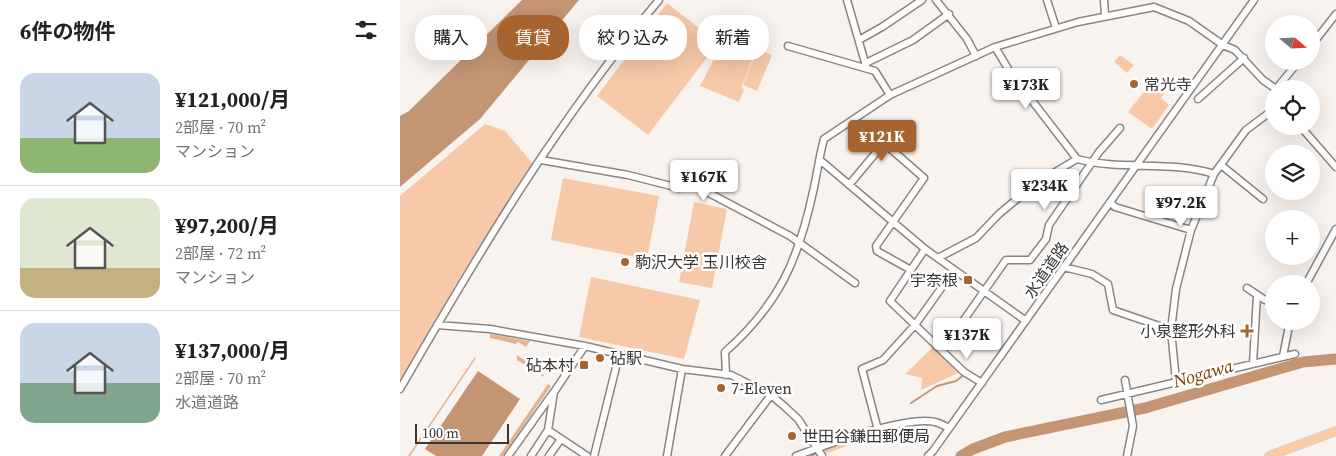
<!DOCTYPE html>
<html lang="ja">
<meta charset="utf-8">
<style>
:root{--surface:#fff;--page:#f6f6f6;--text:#222;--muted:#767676;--line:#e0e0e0;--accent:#a66430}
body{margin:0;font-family:"Source Serif 4","Noto Sans JP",serif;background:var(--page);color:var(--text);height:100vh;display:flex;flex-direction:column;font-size:19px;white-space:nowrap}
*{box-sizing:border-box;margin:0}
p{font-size:16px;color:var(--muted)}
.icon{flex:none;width:28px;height:28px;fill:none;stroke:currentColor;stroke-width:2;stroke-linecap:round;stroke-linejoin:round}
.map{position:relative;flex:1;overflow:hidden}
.panel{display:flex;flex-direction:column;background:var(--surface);width:400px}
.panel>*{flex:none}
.top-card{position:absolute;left:15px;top:15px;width:475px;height:45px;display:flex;gap:10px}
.needle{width:32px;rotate:109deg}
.buttons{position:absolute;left:865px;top:15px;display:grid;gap:10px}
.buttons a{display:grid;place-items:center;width:55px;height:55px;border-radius:50%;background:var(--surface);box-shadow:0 5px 20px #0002;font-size:25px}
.scale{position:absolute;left:15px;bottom:12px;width:94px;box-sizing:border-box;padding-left:5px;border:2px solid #393735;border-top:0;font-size:14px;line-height:18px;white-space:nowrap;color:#393735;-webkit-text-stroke:4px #fff;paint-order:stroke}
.price{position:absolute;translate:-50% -42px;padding:0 11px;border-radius:5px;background:#fff;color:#222;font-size:16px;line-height:32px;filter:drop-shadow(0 1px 2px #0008)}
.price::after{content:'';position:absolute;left:50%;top:30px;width:15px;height:11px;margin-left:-8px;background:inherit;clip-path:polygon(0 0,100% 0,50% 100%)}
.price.selected{background:var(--accent);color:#fff}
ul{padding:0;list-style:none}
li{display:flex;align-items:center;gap:15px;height:125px;padding:0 20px}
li+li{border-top:1px solid var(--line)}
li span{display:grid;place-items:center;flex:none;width:140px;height:100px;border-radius:15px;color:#555}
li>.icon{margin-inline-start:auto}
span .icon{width:60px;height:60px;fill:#fffc;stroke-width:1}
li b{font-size:21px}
h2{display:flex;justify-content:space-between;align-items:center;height:60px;padding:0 20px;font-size:21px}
.chip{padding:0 18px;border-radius:20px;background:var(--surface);box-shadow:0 5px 20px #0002;font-size:18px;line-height:45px}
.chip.selected{background:var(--accent);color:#fff}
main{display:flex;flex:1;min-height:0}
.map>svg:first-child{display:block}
.green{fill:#f7c9a8}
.forest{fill:#e5b390}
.water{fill:#c49573}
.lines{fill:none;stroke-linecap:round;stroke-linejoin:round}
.stream{stroke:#c49573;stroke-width:2}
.river{stroke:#c49573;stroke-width:11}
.minor-casing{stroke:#8a8582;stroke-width:9}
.major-casing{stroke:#d3d3d3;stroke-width:10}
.minor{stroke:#fff;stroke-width:6}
.major{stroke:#fecaa1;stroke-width:8}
.poi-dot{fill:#a66430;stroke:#fff;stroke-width:2}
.labels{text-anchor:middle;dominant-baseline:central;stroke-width:5;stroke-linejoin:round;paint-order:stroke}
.poi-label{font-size:16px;fill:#393735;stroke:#fff;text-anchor:start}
.street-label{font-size:16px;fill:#393735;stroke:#fff}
.water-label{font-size:18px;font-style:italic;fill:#7a3e01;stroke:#fff}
</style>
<main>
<section class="panel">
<h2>6件の物件<svg class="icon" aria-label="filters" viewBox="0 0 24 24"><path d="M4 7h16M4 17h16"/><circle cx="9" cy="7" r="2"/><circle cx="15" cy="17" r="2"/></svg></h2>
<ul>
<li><span style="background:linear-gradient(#c9d6e8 65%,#8fb573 0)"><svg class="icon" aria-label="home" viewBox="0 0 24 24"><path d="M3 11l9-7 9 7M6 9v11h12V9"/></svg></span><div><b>¥121,000/月</b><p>2部屋 · 70 m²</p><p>マンション</p></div></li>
<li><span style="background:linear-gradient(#dfe7d0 70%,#c2b280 0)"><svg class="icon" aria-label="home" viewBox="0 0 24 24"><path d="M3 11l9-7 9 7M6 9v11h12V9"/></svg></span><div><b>¥97,200/月</b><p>2部屋 · 72 m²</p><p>マンション</p></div></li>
<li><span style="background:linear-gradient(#c9d6e8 60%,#7fa58c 0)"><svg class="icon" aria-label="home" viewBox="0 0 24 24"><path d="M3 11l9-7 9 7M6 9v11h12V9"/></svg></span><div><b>¥137,000/月</b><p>2部屋 · 70 m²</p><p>水道道路</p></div></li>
</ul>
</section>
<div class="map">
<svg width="936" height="456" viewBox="0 0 936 456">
<rect width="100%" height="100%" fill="#f9f3ef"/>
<path class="green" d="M267,3l51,40 -70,92 -51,-39z
M326,36l31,13 -16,39 3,1 -5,13 -39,-16z
M358,49l14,6 -15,36 -14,-6z
M720,55l14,10 -7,8 -13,-11z
M754,79l13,10 -6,9 8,7 -17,24 -24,-17z
M85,124l20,7 29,34 -71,107 -63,109v-185z
M163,178l96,18 -12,63 -96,-19z
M294,202l33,7 -15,79 -33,-6z
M191,277l109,23 -16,59 -105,-22z
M533,347l27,25 -39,18 1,-12 -17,-4z
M463,435l3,4 -44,16 -3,-6z"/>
<path class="forest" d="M90,334l39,7h1l-4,6 -8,-5 -2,2 -26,-6z
M117,355l13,9 2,-3 4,3 3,-2 5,15 -27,-17z
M76,358l-66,98h-2l67,-99z
M148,384l3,2 -48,70h-4z"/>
<path class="water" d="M122,0h57l-99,119 -80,68v-71l9,-5z
M78,371l42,28 -38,57h-46l-11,-7z"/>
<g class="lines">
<path class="stream" d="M511,403l26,-17 19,-5 9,-7
M411,456l6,-3"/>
<path class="river" d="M561,456l12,-7 32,-12 140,-29 158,-46 33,-3"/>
<g class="minor-casing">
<path id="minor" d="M447,0l19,66
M536,0l31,39 9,17
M647,0l9,28
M704,0l1,15
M459,40l23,-13 40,-27
M388,46l87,25 15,24
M911,46l25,-32
M595,47l15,25 67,87
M466,63l47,-23 36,-26
M876,89l23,-28
M798,99l46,-41
M900,126l36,41
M484,143l40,35 -48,68 1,5 34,19
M141,160l87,15 51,13 7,-5 6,1 98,52 65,47
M420,160l105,89 101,72
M821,165l42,34
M449,185l35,-42 22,-14
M710,202l5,5 76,23
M525,249l-35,52 74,71 18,11
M538,258l38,-20 23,-24 36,-30 42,-25c45,12 93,1 137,15
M664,267l28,7 16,10 5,26 58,20
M906,284l30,-55
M847,288l18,12 9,3
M37,325l53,4 95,17 97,23 49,6 40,20 13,11 14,13 24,37
M542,351l64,-91h24l16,-21 3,-14 50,-73 21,-24
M883,356l7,-35
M853,363l4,-67
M326,375l-1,-23c54,-48 73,-91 88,-160 4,-17 6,-35 11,-53l66,-44 105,-48 83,-25 76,-15 35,14 34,24 12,5 28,30 13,9
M725,380l8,46 -6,30
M776,381l-5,-51 5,-41 15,-59 23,-56 32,-44 28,-21
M0,389c78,-135 158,-270 259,-389
M701,400l194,-46
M148,430l39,26
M478,430l-16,-61 21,-9 32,-35 39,-55
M108,456l45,-63
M131,456l17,-26 6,-38 31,-46
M149,456l12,-17
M194,456l25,-101
M267,456l15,-87
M325,456l46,-61
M396,456c30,-11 110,-41 139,-34 5,1 10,4 14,6
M528,456l5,-5 321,-451"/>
</g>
<g class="major-casing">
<path id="major" d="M869,456l67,-25"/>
</g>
<use href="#minor" class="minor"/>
<use href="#major" class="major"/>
</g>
<g class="poi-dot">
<circle cx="734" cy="84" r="5"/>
<circle cx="225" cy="262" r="5"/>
<rect x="563" y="275" width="10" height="10" rx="2.5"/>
<path d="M844.5 323.5h5v5h5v5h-5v5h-5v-5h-5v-5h5z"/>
<circle cx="200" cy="358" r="5"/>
<rect x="179" y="360" width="10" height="10" rx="2.5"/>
<circle cx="321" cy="388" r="5"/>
<circle cx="392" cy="436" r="5"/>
</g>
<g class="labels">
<g class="poi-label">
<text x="744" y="84">常光寺</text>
<text x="235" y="262">駒沢大学 玉川校舎</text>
<text x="558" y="280" text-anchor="end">宇奈根</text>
<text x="836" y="331" text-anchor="end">小泉整形外科</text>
<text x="210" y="358">砧駅</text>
<text x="174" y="365" text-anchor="end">砧本村</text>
<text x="331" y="388">7-Eleven</text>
<text x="402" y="436">世田谷鎌田郵便局</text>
</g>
<g class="street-label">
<text transform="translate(646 270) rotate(-55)">水道道路</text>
</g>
<g class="water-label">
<text transform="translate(803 373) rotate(-16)">Nogawa</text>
</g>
</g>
</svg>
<div class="buttons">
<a><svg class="needle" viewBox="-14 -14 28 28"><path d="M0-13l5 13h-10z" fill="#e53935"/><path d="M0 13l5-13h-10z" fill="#767676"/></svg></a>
<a><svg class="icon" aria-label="locate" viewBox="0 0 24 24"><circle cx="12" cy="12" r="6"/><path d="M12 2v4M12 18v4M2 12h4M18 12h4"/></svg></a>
<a><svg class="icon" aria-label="layers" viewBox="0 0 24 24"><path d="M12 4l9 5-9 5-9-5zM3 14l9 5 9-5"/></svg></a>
<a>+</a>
<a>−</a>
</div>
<div class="scale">100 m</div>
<b class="price" style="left:626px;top:110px">¥173K</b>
<b class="price selected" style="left:482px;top:162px">¥121K</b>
<b class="price" style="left:304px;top:202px">¥167K</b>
<b class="price" style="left:645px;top:211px">¥234K</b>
<b class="price" style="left:781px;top:228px">¥97.2K</b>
<b class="price" style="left:567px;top:360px">¥137K</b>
<div class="top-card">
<a class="chip">購入</a>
<a class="chip selected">賃貸</a>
<a class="chip">絞り込み</a>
<a class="chip">新着</a>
</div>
</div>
</main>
